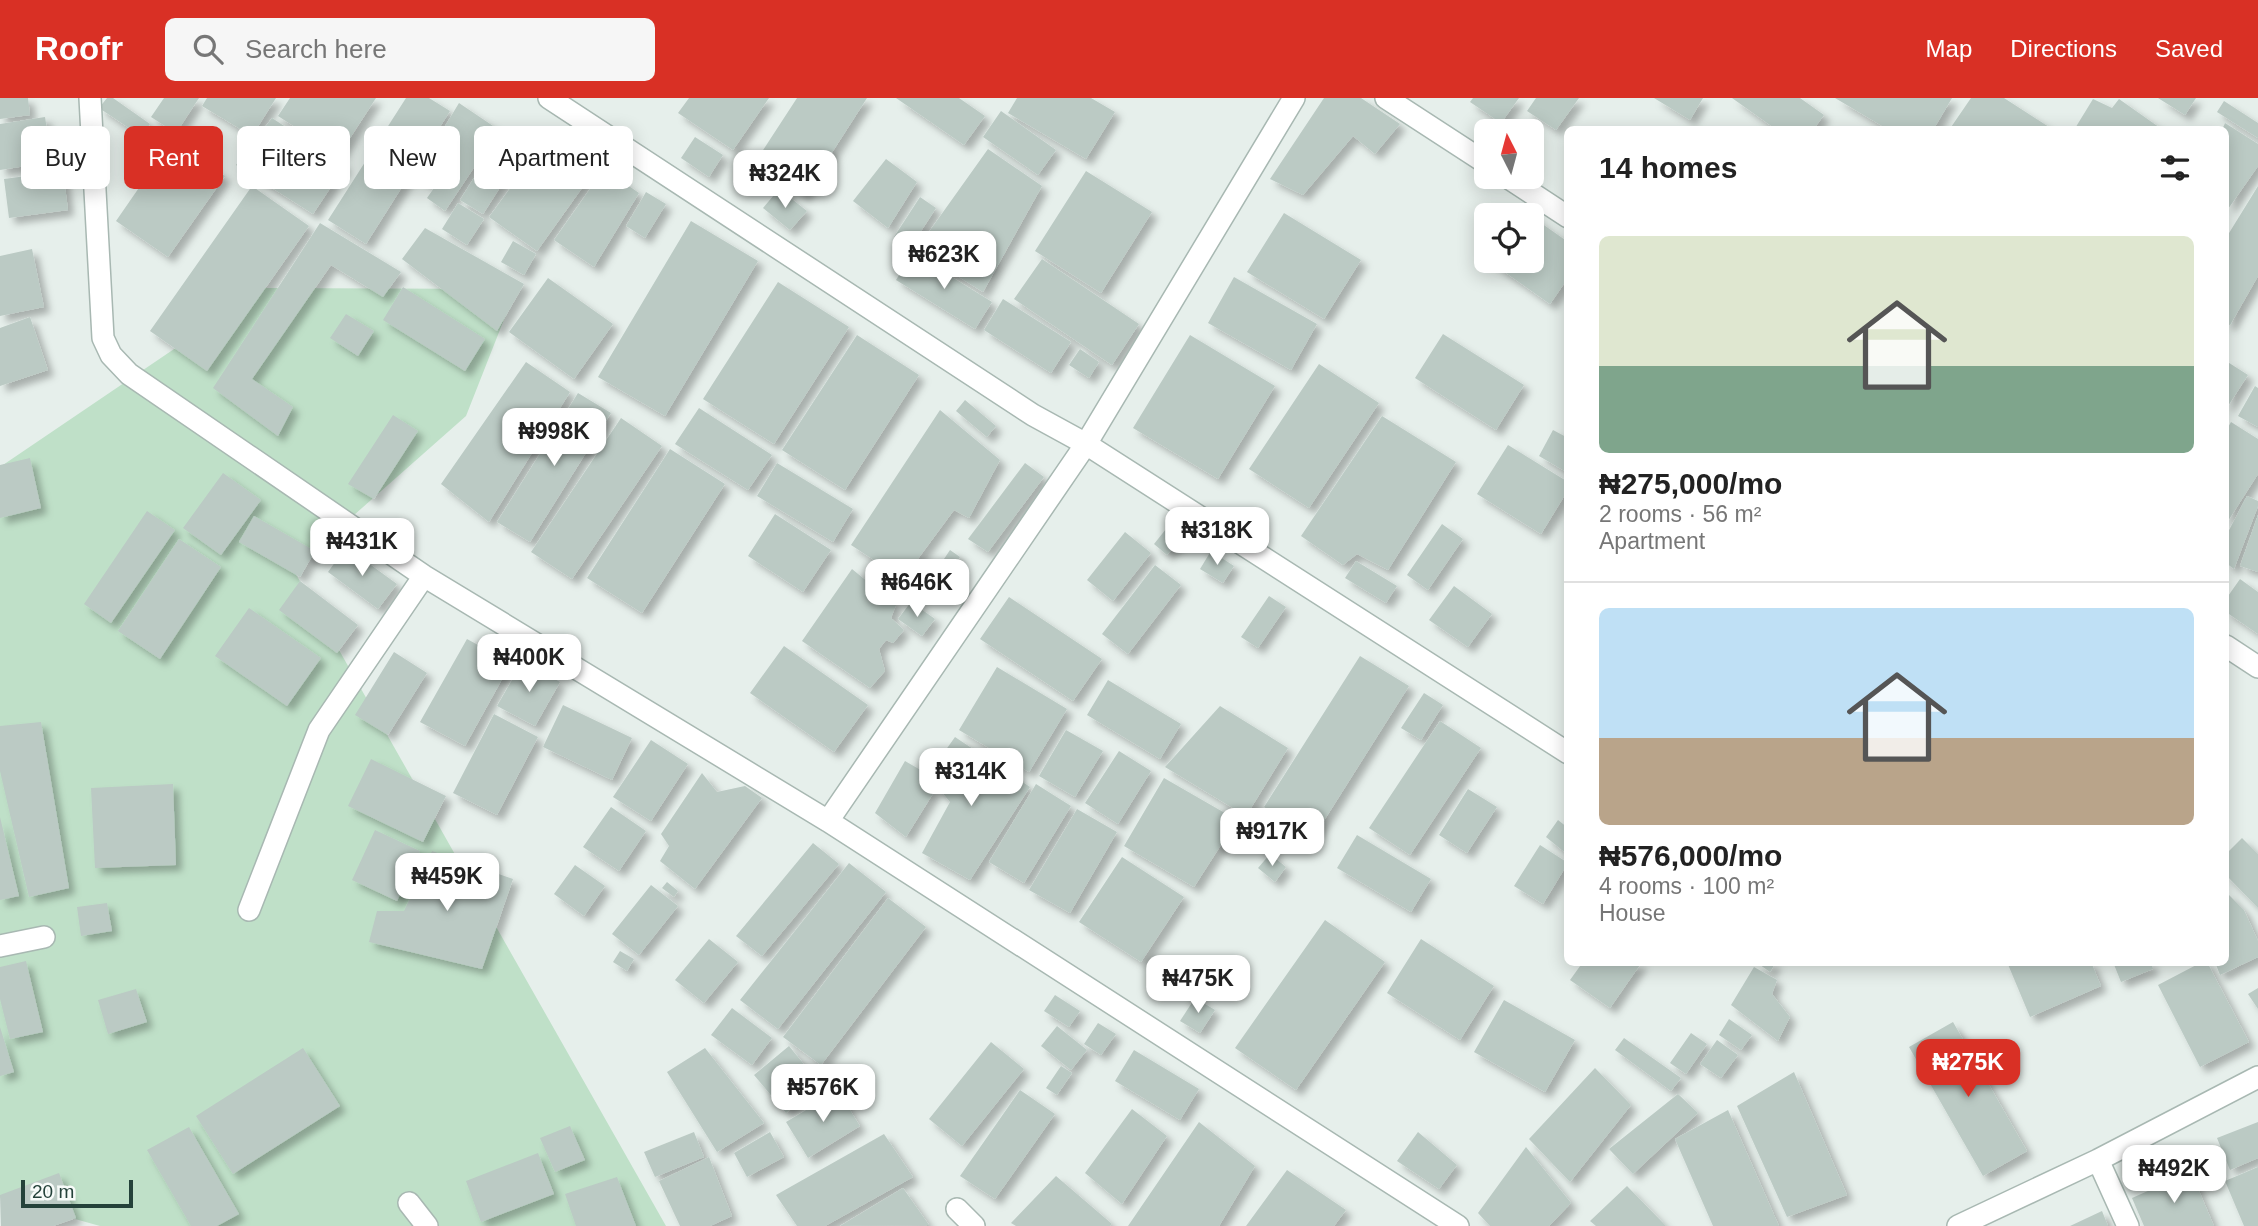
<!DOCTYPE html>
<meta charset="utf-8">
<style>
:root{--surface:#fff;--page:#f6f6f6;--text:#222;--muted:#767676;--line:#e0e0e0;--accent:#d93025}
body{margin:0;font-family:Helvetica,sans-serif;background:var(--page);color:var(--text);height:100vh;display:flex;flex-direction:column;font-size:26px;white-space:nowrap}
*{box-sizing:border-box;margin:0}
p{font-size:23px;color:var(--muted)}
.icon{flex:none;width:38px;height:38px;fill:none;stroke:currentColor;stroke-width:2;stroke-linecap:round;stroke-linejoin:round}
.map{position:relative;flex:1;overflow:hidden}
.drawer{position:absolute;left:1564px;top:28px;width:665px;height:840px;display:flex;flex-direction:column;background:var(--surface);border-radius:10px;box-shadow:0 4px 18px #0003}
.drawer>*{flex:none}
.top-card{position:absolute;left:21px;top:28px;width:665px;height:63px;display:flex;gap:14px}
.needle{width:46px;rotate:354deg}
.controls{position:absolute;left:1474px;top:21px;display:grid;gap:14px}
.controls a{display:grid;place-items:center;width:70px;height:70px;border-radius:10px;background:var(--surface);box-shadow:0 4px 18px #0003;font-size:35px}
.scale{position:absolute;left:21px;bottom:18px;width:112px;box-sizing:border-box;padding-left:7px;border:4px solid #24423a;border-top:0;font-size:19px;line-height:24px;white-space:nowrap;color:#24423a;-webkit-text-stroke:5px #f7fbf9;paint-order:stroke}
.price{position:absolute;translate:-50% -60px;padding:0 16px;border-radius:14px;background:#fff;color:#222;font-size:23px;line-height:46px;filter:drop-shadow(0 2px 4px #0008)}
.price::after{content:'';position:absolute;left:50%;top:42px;width:21px;height:16px;margin-left:-10px;background:inherit;clip-path:polygon(0 0,100% 0,50% 100%)}
.price.current{background:var(--accent);color:#fff}
ul{padding:0;list-style:none}
li{display:grid;align-content:center;gap:14px;height:371px;padding:0 35px}
li+li{border-top:2px solid var(--line)}
li span{display:grid;place-items:center;height:217px;border-radius:10px;color:#555}
li>.icon{margin-inline-start:auto}
span .icon{width:126px;height:126px;fill:#fffc;stroke-width:1}
li b{font-size:30px}
h2{display:flex;justify-content:space-between;align-items:center;height:84px;padding:0 35px;font-size:30px}
.pill{padding:0 24px;border-radius:10px;background:var(--surface);box-shadow:0 4px 18px #0003;font-size:24px;line-height:63px}
.pill.current{background:var(--accent);color:#fff}
header{display:flex;align-items:center;gap:42px;box-sizing:border-box;height:98px;padding:0 35px;background:var(--accent);color:#fff}
header strong{font-size:33px}
nav{display:flex;gap:38px;margin-inline-start:auto;font-size:24px}
.search{width:490px;height:63px;background:var(--page);display:flex;align-items:center;gap:18px;box-sizing:border-box;padding:0 24px;border-radius:10px;color:var(--muted);font-size:26px}
.map>svg:first-child{display:block}
.green{fill:#bfe0c8}
.building{fill:#bbcac4;filter:url(#shadow)}
.lines{fill:none;stroke-linecap:round;stroke-linejoin:round}
.street-casing{stroke:#a8b8b2;stroke-width:24}
.street{stroke:#fff;stroke-width:21}
</style>
<header>
<strong>Roofr</strong>
<div class="search"><svg class="icon" aria-label="search" viewBox="0 0 24 24"><circle cx="10" cy="10" r="6"/><path d="M15 15l6 6"/></svg>Search here</div>
<nav><a>Map</a><a>Directions</a><a>Saved</a></nav>
</header>
<div class="map">
<svg width="2258" height="1128" viewBox="0 0 2258 1128">
<defs>
<filter id="shadow"><feDropShadow dx="6" dy="6" stdDeviation="3.5" flood-color="#0004"/></filter>
</defs>
<rect width="100%" height="100%" fill="#e6efeb"/>
<path class="green" d="M264,190l252,1 -50,127 -173,153 373,657h-566l-100,-28v-731z"/>
<path class="building" d="M0,0h28l2,17 -30,4z
M107,0h6l37,26 -9,12 -42,-28z
M164,0h35l-23,35 -25,-16z
M207,0h69l-24,38 -50,-30z
M290,0h86l-37,57 -61,-39z
M406,0h23l21,13 -84,133 -38,-24z
M689,0h80l-36,52 -55,-37z
M797,0h70l-63,98 -50,-32z
M896,0h63l26,18 -21,29z
M1017,0h74l24,14 -29,47 -78,-46z
M1324,0h37l39,26 -25,30 -22,-18 -50,59 -33,-16z
M1473,0h46l-18,25 -31,-21z
M1536,0h43l-23,32 -29,-19z
M1654,0h49l-13,22z
M1732,0h68l24,17 -11,15h-36z
M1835,0h117l-19,32h-44z
M1971,0h33l45,29 -100,3z
M2158,0h38l-11,17z
M2093,1l19,9 7,-9 44,31h-89z
M2224,3l34,22v15l-41,-26z
M459,5l40,27 -54,81 -18,-13 7,-10 -18,-14z
M1001,13l55,39 -18,25 -55,-38z
M45,19l7,45 -52,8v-46z
M272,20l73,48 -32,48 -77,-49z
M2225,25l33,21v22l-30,43 -2,-79h-4z
M503,34l23,15 -43,67 -23,-14z
M550,36l47,33 -60,84 -48,-34z
M695,39l28,18 -14,22 -28,-19z
M172,42l53,36 -57,81 -52,-36z
M988,51l54,37 -59,106 -67,-42z
M886,61l31,23 -29,46 -35,-27z
M604,71l35,24 -45,74 -40,-27z
M63,73l5,39 -59,8 -5,-39z
M1086,73l66,41 -51,81 -66,-42z
M252,88l57,40 -102,145 -57,-40z
M2258,88v90l-28,49 -4,-1v-86z
M779,91l28,22 -17,19 -27,-22z
M646,94l20,12 -21,34 -19,-12z
M920,99l16,11 -26,40 -16,-11z
M458,105l26,16 -17,26 -25,-16z
M1284,115l77,47 -37,59 -77,-47z
M1531,118l37,26v36l-18,26 -61,-43h42z
M691,123l67,40 -93,155 -67,-39z
M320,125l81,49 -18,25 -52,-32 -79,114 41,28 -15,29 -65,-48z
M425,130l99,56 -27,47 -95,-72z
M513,143l23,13 -12,21 -23,-13z
M32,151l12,58 -44,9v-60z
M913,155l79,49 -17,27 -79,-49z
M1042,161l97,65 -27,41 -98,-66z
M1234,179l83,47 -26,46 -83,-47z
M548,180l65,46 -39,55 -65,-47z
M778,184l71,45 -75,117 -71,-45z
M403,189l82,52 -20,32 -82,-51z
M1003,201l68,43 -20,31 -67,-43z
M346,216l28,17 -16,25 -28,-18z
M30,219l18,53 -48,16v-58z
M1443,236l81,51 -28,45 -81,-52z
M857,237l62,40 -74,115 -63,-40z
M1190,237l85,51 -57,93 -85,-51z
M1080,251l19,13 -10,16 -20,-13z
M2226,263l22,14 -22,34z
M526,264l44,30 -81,130 -48,-38z
M1319,266l60,39 -70,105 -60,-39z
M2255,288l3,2v39l-20,-11z
M578,295l33,20 -81,129 -33,-20z
M965,302l31,26 -9,11 -31,-26z
M699,310l73,47 -24,35 -73,-46z
M940,312l60,50 -31,58 -15,-8 -51,69 -52,-34z
M393,317l25,16 -44,68 -26,-15z
M1382,318l74,46 -68,108 -31,-16 -14,11 -42,-29z
M621,320l41,28 -90,133 -41,-27z
M2231,324l27,17v35l-32,50v-93z
M1553,332l15,8v35l-29,-17z
M1508,347l60,37v8l-27,44 -64,-40z
M670,351l55,35 -83,129 -55,-35z
M30,360l11,50 -41,10v-53z
M777,365l76,46 -20,33 -76,-46z
M1025,365l19,14 -56,75 -20,-13z
M223,375l38,27 -40,55 -38,-27z
M2247,398l11,5v5l-24,63 -8,-6v-27z
M147,413l28,19 -64,93 -27,-19z
M775,416l56,36 -28,42 -55,-36z
M2258,417v57l-18,-6z
M254,418l61,35 -15,26 -61,-35z
M1170,426l14,11 -17,20 -13,-11z
M1442,426l21,15 -35,51 -21,-15z
M1125,434l26,21 -38,48 -26,-21z
M179,441l42,28 -61,92 -42,-28z
M346,449l51,37 -19,25 -50,-37z
M950,452l10,7 -11,18 -11,-7z
M1211,453l23,15 -11,17 -23,-14z
M1356,463l41,25 -11,17 -41,-25z
M1155,467l26,20 -53,69 -26,-20z
M852,471l44,36 -5,13 13,12 -11,13 -7,-3 -7,9 6,22 -15,17 -68,-47z
M2240,481l18,13v42l-32,-22v-13z
M300,483l58,44 -21,28 -58,-43z
M1454,488l38,28 -24,33 -39,-27z
M1269,498l17,11 -28,41 -17,-11z
M1009,499l93,62 -29,42 -93,-62z
M911,504l24,17 -13,17 -24,-17z
M249,510l72,50 -34,48 -72,-50z
M467,541l44,24 -46,83 -45,-24z
M784,548l84,59 -34,47 -84,-59z
M394,554l33,21 -39,62 -33,-20z
M1360,558l49,30 -96,152 -49,-31z
M523,563l37,21 -25,44 -38,-20z
M997,569l70,42 -38,63 -70,-42z
M1108,582l73,44 -21,35 -73,-44z
M1424,595l19,12 -22,35 -20,-12z
M563,607l69,33 -20,42 -69,-33z
M1220,608l68,42 -42,68 -81,-49z
M494,616l44,23 -41,78 -44,-22z
M1440,623l41,27 -71,107 -41,-27z
M41,624l28,166 -40,9 -29,-126v-45z
M1066,632l37,21 -28,46 -36,-21z
M955,639l75,50 -60,93 -48,-27 28,-51 -22,-27z
M651,642l37,24 -37,57 -38,-24z
M1119,653l32,20 -33,53 -33,-21z
M371,661l75,37 -23,46 -75,-36z
M905,663l19,11 -1,14 11,6 -28,45 -31,-24z
M702,675l15,19 28,-6 17,12 -67,91 -35,-28 9,-15 -8,-12z
M1164,680l73,42 -43,67 -70,-41z
M173,686l3,81 -81,3 -4,-80z
M1036,686l35,22 -47,77 -35,-21z
M1468,691l29,18 -30,46 -28,-18z
M611,709l35,24 -27,40 -36,-24z
M1077,711l40,23 -47,81 -41,-23z
M0,719l19,79 -19,4z
M1558,722l10,8v27l-22,-18z
M375,732l45,21 -23,50 -45,-21z
M1357,737l74,44 -20,33 -74,-44z
M2242,740l16,16v54l-32,-33v-21z
M813,745l26,21 -77,92 -26,-20z
M1540,747l28,18 -25,41 -29,-18z
M432,753l81,28 -31,90 -113,-27 8,-31h27z
M1270,756l16,13 -11,15 -17,-14z
M1122,759l62,40 -43,65 -62,-40z
M849,765l37,29 -108,137 -38,-29z
M575,767l30,21 -21,30 -30,-22z
M667,784l11,9 -4,6 -12,-9z
M651,787l27,21 -39,49 -27,-21z
M2226,794l18,18 14,31v16l-38,18 -5,-13h11z
M888,800l38,29 -105,138 -38,-28z
M107,805l5,28 -31,5 -4,-29z
M1325,822l60,42 -89,128 -61,-42z
M709,841l29,23 -34,41 -29,-23z
M1421,841l73,47 -34,54 -73,-47z
M620,853l14,8 -7,12 -14,-9z
M26,863l17,71 -33,7 -10,-40v-32z
M1583,864h59l-32,46 -40,-28z
M1756,864h20l-6,10z
M2007,864h84l10,24 -71,31z
M2113,864h38l2,7 -32,13z
M2202,864h5l42,80 -49,25 -42,-82z
M1754,869l23,13 -5,14 18,23 -12,24 -47,-36z
M2258,890v21l-10,-15z
M136,891l11,33 -39,12 -10,-34z
M1055,897l25,16 -11,16 -25,-16z
M1195,900l20,12 -15,23 -20,-12z
M1504,902l71,40 -30,52 -71,-40z
M732,910l40,30 -20,27 -41,-30z
M1729,921l23,16 -11,15 -22,-15z
M1953,924l74,129 -44,25 -74,-129z
M1098,925l18,11 -15,21 -17,-11z
M1057,928l30,24 -16,20 -30,-24z
M0,929l14,45 -14,4z
M1691,935l16,11 -21,30 -16,-11z
M1624,940l57,40 -10,13 -56,-41z
M1717,942l21,15 -17,23 -21,-14z
M991,944l33,27 -62,77 -33,-27z
M789,948l31,38 -34,29 -32,-38z
M303,950l37,58 -107,68 -37,-58z
M705,950l59,75 -47,29 -50,-80z
M1134,952l65,39 -19,31 -65,-39z
M1061,968l11,7 -15,22 -11,-7z
M1595,970l36,37 -61,77 -41,-43z
M1794,974l53,123 -60,22 -50,-111z
M1020,992l35,24 -60,85 -35,-23z
M838,993l22,35 -52,32 -22,-36z
M1678,996l20,19 -65,61 -24,-25z
M1132,1011l35,27 -45,68 -37,-31z
M1728,1012l51,116h-66l-38,-87z
M1199,1024l56,44 -36,60h-91z
M2258,1024v36l-28,12 -13,-32z
M570,1028l15,34 -30,12 -15,-34z
M189,1029l50,87 -22,12h-26l-44,-76z
M694,1034l10,25 -49,20 -11,-25z
M770,1034l14,25 -37,20 -13,-24z
M1418,1034l39,33 -18,24 -42,-28z
M884,1036l29,43 -88,49h-28l-21,-31z
M1526,1049l45,56 -22,23h-59l-12,-13z
M538,1055l16,41 -73,28 -15,-41z
M709,1059l23,59 -22,10h-30l-21,-45z
M2258,1069v59h-14l-19,-45z
M1287,1072l59,40 -12,16h-88z
M2191,1074l23,54h-70l-12,-28z
M59,1075l17,45 -23,8h-52l-1,-31z
M1056,1078l56,48 -2,2h-94l-5,-3z
M617,1079l19,49h-60l-11,-32z
M1627,1088l39,40h-70l-6,-5z
M903,1090l26,37 -89,1z
M2102,1113l6,15h-38z"/>
<g class="lines">
<g class="street-casing">
<path id="street" d="M90,0l13,240 8,17 18,19 295,202 404,245 630,405
M549,0l484,317 53,29 482,309
M1386,0l100,65
M1507,79l61,40
M2226,548l32,21
M828,723l258,-377 208,-346
M249,812l70,-180 105,-154
M0,848l44,-9
M2098,1062l30,66
M409,1105l18,23
M957,1111l17,17
M1958,1128l140,-66 160,-83"/>
</g>
<use href="#street" class="street"/>
</g>
</svg>
<div class="controls">
<a><svg class="needle" viewBox="-14 -14 28 28"><path d="M0-13l5 13h-10z" fill="#e53935"/><path d="M0 13l5-13h-10z" fill="#767676"/></svg></a>
<a><svg class="icon" aria-label="locate" viewBox="0 0 24 24"><circle cx="12" cy="12" r="6"/><path d="M12 2v4M12 18v4M2 12h4M18 12h4"/></svg></a>
</div>
<div class="scale">20 m</div>
<b class="price" style="left:785px;top:112px">₦324K</b>
<b class="price" style="left:944px;top:193px">₦623K</b>
<b class="price" style="left:554px;top:370px">₦998K</b>
<b class="price" style="left:1217px;top:469px">₦318K</b>
<b class="price" style="left:362px;top:480px">₦431K</b>
<b class="price" style="left:917px;top:521px">₦646K</b>
<b class="price" style="left:529px;top:596px">₦400K</b>
<b class="price" style="left:971px;top:710px">₦314K</b>
<b class="price" style="left:1272px;top:770px">₦917K</b>
<b class="price" style="left:447px;top:815px">₦459K</b>
<b class="price" style="left:1198px;top:917px">₦475K</b>
<b class="price current" style="left:1968px;top:1001px">₦275K</b>
<b class="price" style="left:823px;top:1026px">₦576K</b>
<b class="price" style="left:2174px;top:1107px">₦492K</b>
<div class="top-card">
<a class="pill">Buy</a>
<a class="pill current">Rent</a>
<a class="pill">Filters</a>
<a class="pill">New</a>
<a class="pill">Apartment</a>
</div>
<section class="drawer">
<h2>14 homes<svg class="icon" aria-label="filters" viewBox="0 0 24 24"><path d="M4 7h16M4 17h16"/><circle cx="9" cy="7" r="2"/><circle cx="15" cy="17" r="2"/></svg></h2>
<ul>
<li><span style="background:linear-gradient(#dfe7d0 60%,#7fa58c 0)"><svg class="icon" aria-label="home" viewBox="0 0 24 24"><path d="M3 11l9-7 9 7M6 9v11h12V9"/></svg></span><div><b>₦275,000/mo</b><p>2 rooms · 56 m²</p><p>Apartment</p></div></li>
<li><span style="background:linear-gradient(#bfe0f5 60%,#b9a48a 0)"><svg class="icon" aria-label="home" viewBox="0 0 24 24"><path d="M3 11l9-7 9 7M6 9v11h12V9"/></svg></span><div><b>₦576,000/mo</b><p>4 rooms · 100 m²</p><p>House</p></div></li>
</ul>
</section>
</div>
